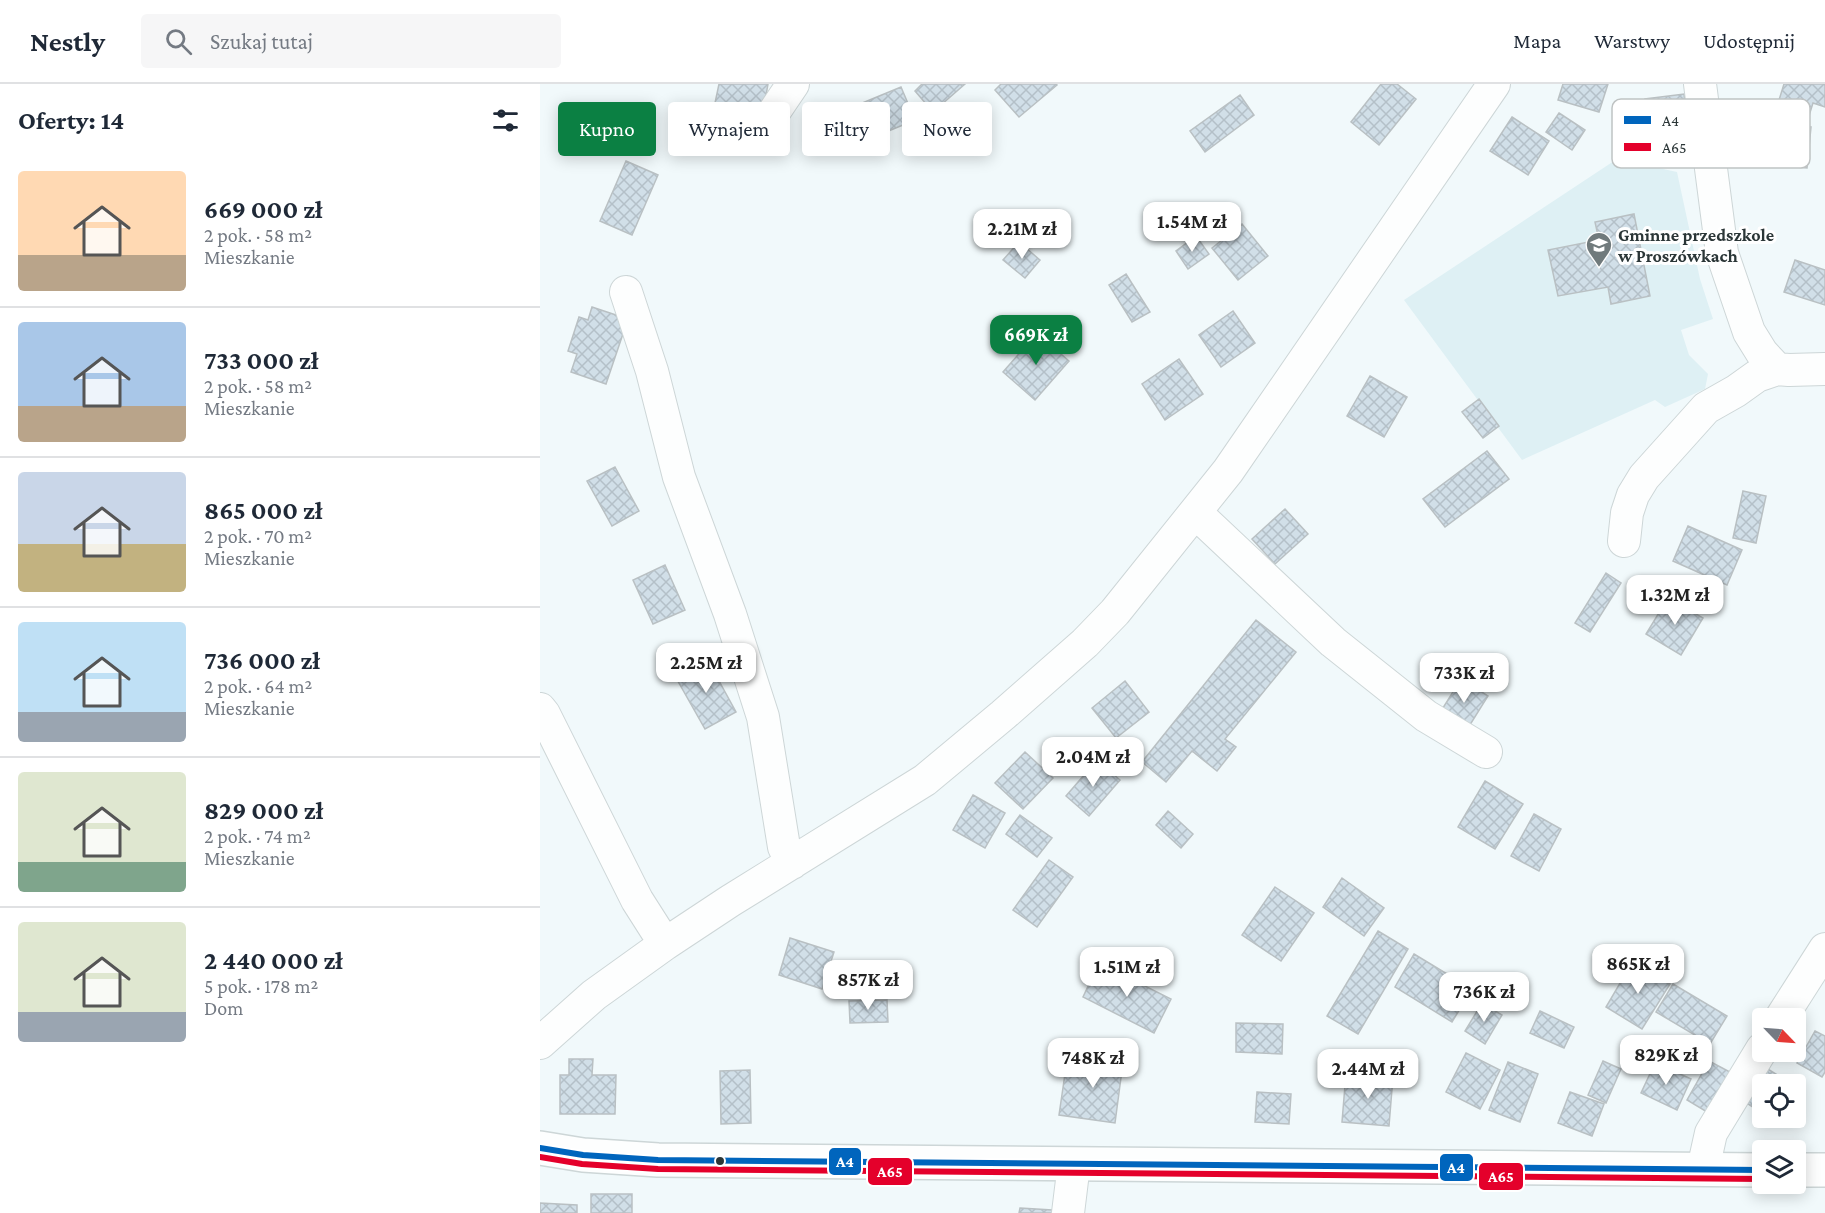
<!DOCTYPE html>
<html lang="pl">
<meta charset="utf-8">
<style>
:root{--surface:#fff;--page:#f6f6f7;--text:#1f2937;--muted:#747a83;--line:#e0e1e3;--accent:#0b8043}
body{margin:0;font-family:"Crimson Pro",serif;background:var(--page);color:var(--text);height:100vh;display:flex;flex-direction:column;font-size:22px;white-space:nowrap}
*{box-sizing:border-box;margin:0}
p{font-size:20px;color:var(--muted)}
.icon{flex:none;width:33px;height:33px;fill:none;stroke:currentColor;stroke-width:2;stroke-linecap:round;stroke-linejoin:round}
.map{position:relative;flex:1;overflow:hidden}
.sheet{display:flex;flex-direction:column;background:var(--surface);width:540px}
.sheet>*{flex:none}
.hud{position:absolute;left:18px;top:18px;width:570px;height:54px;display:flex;gap:12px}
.needle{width:39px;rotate:115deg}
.buttons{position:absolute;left:1212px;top:924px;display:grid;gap:12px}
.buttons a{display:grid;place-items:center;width:54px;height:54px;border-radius:6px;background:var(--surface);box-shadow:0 3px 15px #0003;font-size:30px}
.price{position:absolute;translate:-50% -51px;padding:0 14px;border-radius:12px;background:#fff;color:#222;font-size:20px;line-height:39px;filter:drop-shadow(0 2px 3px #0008)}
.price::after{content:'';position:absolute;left:50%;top:36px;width:18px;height:14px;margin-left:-9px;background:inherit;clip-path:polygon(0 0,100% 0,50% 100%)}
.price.active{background:var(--accent);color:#fff}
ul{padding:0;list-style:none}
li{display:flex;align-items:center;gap:18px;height:150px;padding:0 18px}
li+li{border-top:2px solid var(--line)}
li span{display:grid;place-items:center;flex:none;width:168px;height:120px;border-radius:6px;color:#555}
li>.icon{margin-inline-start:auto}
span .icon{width:72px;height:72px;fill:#fffc;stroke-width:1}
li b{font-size:26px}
h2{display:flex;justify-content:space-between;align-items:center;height:72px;padding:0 18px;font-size:26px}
.chip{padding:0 21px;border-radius:6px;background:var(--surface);box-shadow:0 3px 15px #0003;font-size:21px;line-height:54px}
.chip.active{background:var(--accent);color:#fff}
header{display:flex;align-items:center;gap:36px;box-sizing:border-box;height:84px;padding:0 30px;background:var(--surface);border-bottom:2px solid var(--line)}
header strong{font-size:28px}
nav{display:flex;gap:33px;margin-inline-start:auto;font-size:21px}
.search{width:420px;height:54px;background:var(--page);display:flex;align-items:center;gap:15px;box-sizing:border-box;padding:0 21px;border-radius:6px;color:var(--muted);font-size:22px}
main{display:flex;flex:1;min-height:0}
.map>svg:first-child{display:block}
.built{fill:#def0f4}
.building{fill:url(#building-cross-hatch);stroke:#b9c0c3;stroke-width:1.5}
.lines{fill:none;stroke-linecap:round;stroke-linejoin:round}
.minor-casing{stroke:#cdd6d7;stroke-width:34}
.major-casing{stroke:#cdd6d7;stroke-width:36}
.minor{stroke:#fdfefe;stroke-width:32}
.major{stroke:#fdfefe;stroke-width:33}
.bus-1-casing{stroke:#fff;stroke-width:10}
.bus-2-casing{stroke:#fff;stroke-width:10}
.bus-1{stroke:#0065bd;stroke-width:6}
.bus-2{stroke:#e4002b;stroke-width:6}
.bus-dot{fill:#2b3637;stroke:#fff;stroke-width:2}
.labels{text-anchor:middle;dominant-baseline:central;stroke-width:6;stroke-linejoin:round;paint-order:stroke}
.poi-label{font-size:18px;font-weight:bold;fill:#2b3637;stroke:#fff;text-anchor:start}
.key{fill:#fff;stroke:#bfc3c3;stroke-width:1.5}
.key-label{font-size:16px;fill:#2b3637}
.line-badge{stroke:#fff;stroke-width:2}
.badge-label{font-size:16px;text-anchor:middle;font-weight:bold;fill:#fff}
</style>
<header>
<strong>Nestly</strong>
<div class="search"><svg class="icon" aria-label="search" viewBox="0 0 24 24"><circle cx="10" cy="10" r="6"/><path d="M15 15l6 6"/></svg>Szukaj tutaj</div>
<nav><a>Mapa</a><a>Warstwy</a><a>Udostępnij</a></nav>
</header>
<main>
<section class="sheet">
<h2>Oferty: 14<svg class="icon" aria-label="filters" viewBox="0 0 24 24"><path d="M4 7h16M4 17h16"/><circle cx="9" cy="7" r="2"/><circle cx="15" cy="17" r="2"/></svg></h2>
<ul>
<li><span style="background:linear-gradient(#ffd9b3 70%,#b9a48a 0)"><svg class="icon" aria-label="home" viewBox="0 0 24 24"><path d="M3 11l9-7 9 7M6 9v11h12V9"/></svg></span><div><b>669 000 zł</b><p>2 pok. · 58 m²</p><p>Mieszkanie</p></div></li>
<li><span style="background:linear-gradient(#a9c7e8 70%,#b9a48a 0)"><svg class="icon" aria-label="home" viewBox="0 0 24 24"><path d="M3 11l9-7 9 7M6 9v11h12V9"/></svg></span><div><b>733 000 zł</b><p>2 pok. · 58 m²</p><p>Mieszkanie</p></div></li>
<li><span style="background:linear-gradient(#c9d6e8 60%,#c2b280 0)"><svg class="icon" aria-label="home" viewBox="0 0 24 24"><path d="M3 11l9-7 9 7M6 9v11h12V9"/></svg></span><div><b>865 000 zł</b><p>2 pok. · 70 m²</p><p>Mieszkanie</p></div></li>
<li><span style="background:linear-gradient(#bfe0f5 75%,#9aa5b1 0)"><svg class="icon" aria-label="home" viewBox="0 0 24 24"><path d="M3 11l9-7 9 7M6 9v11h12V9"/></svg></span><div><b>736 000 zł</b><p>2 pok. · 64 m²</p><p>Mieszkanie</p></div></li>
<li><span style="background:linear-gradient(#dfe7d0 75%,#7fa58c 0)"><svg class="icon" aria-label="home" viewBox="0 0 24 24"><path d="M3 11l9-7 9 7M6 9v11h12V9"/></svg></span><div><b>829 000 zł</b><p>2 pok. · 74 m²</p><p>Mieszkanie</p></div></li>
<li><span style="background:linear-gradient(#dfe7d0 75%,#9aa5b1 0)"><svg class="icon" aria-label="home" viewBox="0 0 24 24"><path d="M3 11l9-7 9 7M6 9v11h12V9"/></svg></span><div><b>2 440 000 zł</b><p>5 pok. · 178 m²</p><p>Dom</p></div></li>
</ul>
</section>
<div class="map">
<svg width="1285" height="1129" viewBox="0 0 1285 1129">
<defs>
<pattern id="building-cross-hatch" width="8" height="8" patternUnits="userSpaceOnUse" patternTransform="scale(1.5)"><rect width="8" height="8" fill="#d1dfe8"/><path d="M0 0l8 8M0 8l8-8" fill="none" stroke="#b4c0c8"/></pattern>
</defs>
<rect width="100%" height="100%" fill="#f1f9fb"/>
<path class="built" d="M1077,75l60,13 23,107 13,40 -32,11 8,25 19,19 -3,15 -40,18 -10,-7 -133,60 -118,-160z"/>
<path class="building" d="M179,0h49l-5,28 -48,-9z
M382,0h43l-32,28 -18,-21z
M461,0h55l1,1 -38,32 -24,-27z
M841,0h16l19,15 -37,46 -28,-23z
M1023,0h45l-9,28 -41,-12z
M1244,0h41v23l-12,-4 -6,19 -32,-9z
M361,3l14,33 -41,17 -14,-33z
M1144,10l3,24 -39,5 -3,-24z
M700,11l14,20 -49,37 -15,-21z
M1019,29l26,17 -13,20 -26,-18z
M972,33l37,24 -21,34 -38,-24z
M1237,40l34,3 -4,41 -34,-3z
M86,77l32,14 -26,60 -32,-14z
M1094,130l16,82 -39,8 -3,-17 -50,9 -10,-46 51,-10 -4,-18z
M702,140l26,32 -30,24 -26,-32z
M656,152l13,18 -21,15 -12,-18z
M479,158l21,18 -15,18 -22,-18z
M1255,176l30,10v35l-41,-13z
M586,190l24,38 -18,10 -23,-37z
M52,223l36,12 -22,65 -35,-12 6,-18 -9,-3 11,-34 9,3z
M693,227l22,32 -34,24 -22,-32z
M497,249l32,28 -34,39 -32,-28z
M639,275l24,35 -38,26 -23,-36z
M830,292l37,21 -23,40 -37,-21z
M939,315l20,27 -16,12 -21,-26z
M947,367l22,28 -64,48 -22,-28z
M75,383l24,44 -27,15 -25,-45z
M1203,407l23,5 -10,47 -23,-5z
M745,425l23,25 -33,30 -23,-25z
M1148,442l54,24 -15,35 -54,-24z
M125,481l20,45 -32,14 -20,-44z
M1066,489l15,10 -31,49 -15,-9z
M1128,514l35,20 -22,37 -35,-21z
M716,536l40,32 -71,87 11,8 -19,24 -25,-20 -26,31 -24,-20z
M167,575l29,53 -31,17 -30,-53z
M921,595l27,17 -20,32 -27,-17z
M585,597l24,31 -33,26 -24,-30z
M485,668l28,26 -30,31 -28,-26z
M557,676l23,20 -31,36 -23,-20z
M945,697l38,23 -28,45 -37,-22z
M433,711l32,18 -20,35 -32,-18z
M628,727l25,23 -12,14 -25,-23z
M994,730l27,15 -22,42 -28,-15z
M480,731l32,23 -15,19 -31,-23z
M509,776l24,17 -36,50 -24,-17z
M802,794l42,30 -20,28 -41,-29z
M735,803l39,26 -33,48 -39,-26z
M838,847l30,18 -50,85 -31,-18z
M250,854l44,14 -12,37 -43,-14z
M874,870l58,35 -20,33 -57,-35z
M1093,877l37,23 -28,45 -36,-22z
M559,879l72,36 -17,34 -71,-36z
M1133,900l54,32 -17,28 -54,-32z
M347,916l1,22 -38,1 -1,-22z
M942,919l20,12 -17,29 -20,-13z
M1000,927l34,16 -10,21 -34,-15z
M696,939l47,1 -1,30 -46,-2z
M1275,947l10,5v36l-3,5 -25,-14z
M554,967l30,4 -9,68 -56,-8 7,-48 25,3z
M926,969l34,17 -20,39 -34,-17z
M29,975h24l-1,16h24l-1,39h-55v-39h9z
M1063,977l18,8 -15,34 -18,-8z
M1169,977l21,11 -23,40 -20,-12z
M968,978l30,12 -18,48 -31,-12z
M1115,979l36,16 -14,31 -36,-17z
M1223,982l29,18h-30v29l-20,-13z
M210,986l1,53 -30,1 -1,-53z
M806,989l47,4 -4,49 -47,-4z
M717,1008l34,2 -2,30 -34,-2z
M1030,1008l34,12 -12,32 -34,-13z
M51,1110h41v19h-41z
M0,1119l37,2v8h-37z
M480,1124l32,2v3h-33z"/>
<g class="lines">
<g class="minor-casing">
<path id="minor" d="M1160,0l22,169 27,79 13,21 15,16 12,1 36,-1
M211,48l19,-14 23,-34
M86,208l26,79 27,106 51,137 33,103 21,130 8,16
M656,429l137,129 93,74 60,36
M1084,457l3,-28 6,-18 11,-18 62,-69 30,-17 21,-15 20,-7
M0,625l4,5 93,186 28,44
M1241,934l44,-69
M0,959l54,-48 71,-51 65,-43 195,-121 78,-65 82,-72 30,-31 113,-141 266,-387
M1163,1085l8,-36 51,-84
M528,1129l6,-49"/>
</g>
<g class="major-casing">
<path id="major" d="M0,1064l43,7 75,5 1104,10
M1256,1086h29"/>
</g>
<use href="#minor" class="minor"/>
<use href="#major" class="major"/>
<g class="bus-1-casing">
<path id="bus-1" d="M0,1064l43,7 75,5 1104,10"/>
</g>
<g class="bus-2-casing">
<path id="bus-2" d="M0,1073l42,7 76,5 1104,10"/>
</g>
<use href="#bus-1" class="bus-1"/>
<use href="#bus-2" class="bus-2"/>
</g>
<defs>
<g id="school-pin" transform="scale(1.35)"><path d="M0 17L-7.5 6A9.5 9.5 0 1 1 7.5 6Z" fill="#707a7c" stroke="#fff"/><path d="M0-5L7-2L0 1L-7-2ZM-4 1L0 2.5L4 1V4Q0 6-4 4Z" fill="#fff"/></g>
</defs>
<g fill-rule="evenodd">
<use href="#school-pin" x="1059" y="161"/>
</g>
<circle class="bus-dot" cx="180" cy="1077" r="5"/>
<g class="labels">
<g class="poi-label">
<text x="1078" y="151">Gminne przedszkole<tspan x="1078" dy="21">w Proszówkach</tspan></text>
</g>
</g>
<rect x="1072" y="15" width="198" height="69" rx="9" class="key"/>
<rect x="1084" y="32" width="27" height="8" fill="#0065bd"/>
<rect x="1084" y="59" width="27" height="8" fill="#e4002b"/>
<g class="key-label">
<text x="1122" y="42">A4</text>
<text x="1122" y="69">A65</text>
</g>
<g class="line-badge">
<rect x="288" y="1063" width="34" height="29" rx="6" fill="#0065bd"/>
<rect x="899" y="1069" width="35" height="29" rx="6" fill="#0065bd"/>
<rect x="327" y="1073" width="46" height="29" rx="6" fill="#e4002b"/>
<rect x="938" y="1078" width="46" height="29" rx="6" fill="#e4002b"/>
</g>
<g class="badge-label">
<text x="305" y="1083">A4</text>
<text x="916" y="1089">A4</text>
<text x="350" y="1093">A65</text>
<text x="961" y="1098">A65</text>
</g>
</svg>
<div class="buttons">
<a><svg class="needle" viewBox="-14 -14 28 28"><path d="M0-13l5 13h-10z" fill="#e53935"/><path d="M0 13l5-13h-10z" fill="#747a83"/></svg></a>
<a><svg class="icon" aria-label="locate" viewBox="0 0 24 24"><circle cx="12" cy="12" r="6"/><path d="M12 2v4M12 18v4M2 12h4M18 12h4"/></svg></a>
<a><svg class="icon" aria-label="layers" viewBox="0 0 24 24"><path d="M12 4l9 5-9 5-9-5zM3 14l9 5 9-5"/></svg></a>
</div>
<b class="price" style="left:652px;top:169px">1.54M zł</b>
<b class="price" style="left:482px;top:176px">2.21M zł</b>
<b class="price active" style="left:496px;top:282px">669K zł</b>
<b class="price" style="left:1135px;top:542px">1.32M zł</b>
<b class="price" style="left:166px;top:610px">2.25M zł</b>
<b class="price" style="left:924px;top:620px">733K zł</b>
<b class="price" style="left:553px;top:704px">2.04M zł</b>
<b class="price" style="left:1098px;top:911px">865K zł</b>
<b class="price" style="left:587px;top:914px">1.51M zł</b>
<b class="price" style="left:328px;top:927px">857K zł</b>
<b class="price" style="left:944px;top:939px">736K zł</b>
<b class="price" style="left:1126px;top:1002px">829K zł</b>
<b class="price" style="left:553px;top:1005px">748K zł</b>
<b class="price" style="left:828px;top:1016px">2.44M zł</b>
<div class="hud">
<a class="chip active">Kupno</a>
<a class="chip">Wynajem</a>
<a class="chip">Filtry</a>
<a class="chip">Nowe</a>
</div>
</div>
</main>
